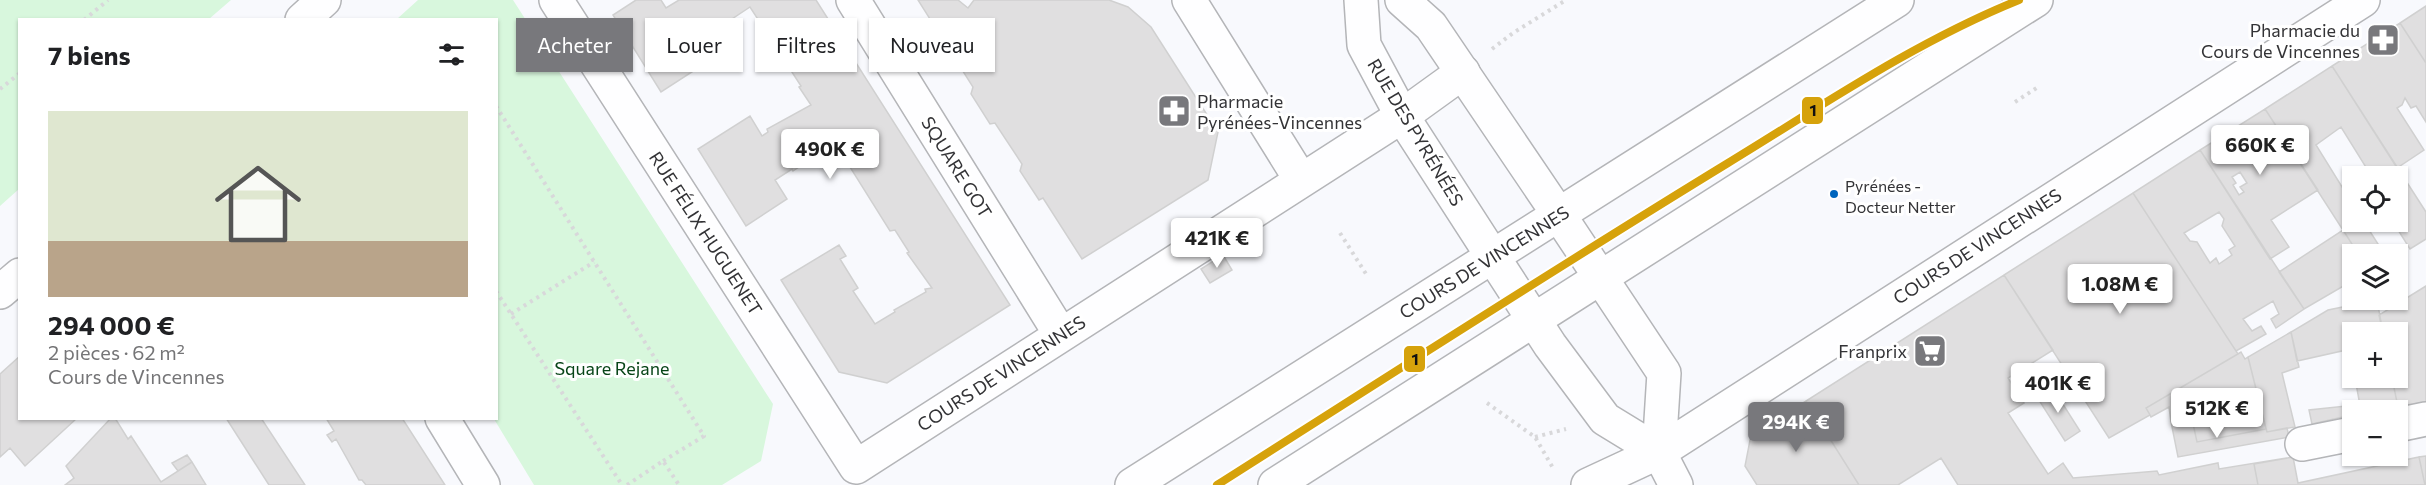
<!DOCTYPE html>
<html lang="fr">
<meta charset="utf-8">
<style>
:root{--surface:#fff;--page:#f6f6f6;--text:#202124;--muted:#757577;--line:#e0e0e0;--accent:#78787c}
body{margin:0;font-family:Commissioner,sans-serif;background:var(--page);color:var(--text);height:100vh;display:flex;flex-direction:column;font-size:22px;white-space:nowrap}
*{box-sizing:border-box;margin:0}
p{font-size:20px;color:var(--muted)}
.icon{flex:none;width:33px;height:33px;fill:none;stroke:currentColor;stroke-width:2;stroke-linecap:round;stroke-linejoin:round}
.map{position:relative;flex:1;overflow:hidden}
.panel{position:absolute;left:18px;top:18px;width:480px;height:402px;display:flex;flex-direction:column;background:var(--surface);border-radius:0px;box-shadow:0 2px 4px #0004}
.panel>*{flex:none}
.guide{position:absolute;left:516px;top:18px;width:570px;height:54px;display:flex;gap:12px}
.buttons{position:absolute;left:2342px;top:166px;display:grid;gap:12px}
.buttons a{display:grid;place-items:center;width:66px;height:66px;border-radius:0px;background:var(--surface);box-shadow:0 2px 4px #0004;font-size:30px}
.price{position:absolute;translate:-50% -51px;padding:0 14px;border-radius:6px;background:#fff;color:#222;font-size:20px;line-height:39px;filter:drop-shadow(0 2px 3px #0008)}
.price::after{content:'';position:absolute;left:50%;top:36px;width:18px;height:14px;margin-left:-9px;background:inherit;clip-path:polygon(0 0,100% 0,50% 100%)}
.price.current{background:var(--accent);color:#fff}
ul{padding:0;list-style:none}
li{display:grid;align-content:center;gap:12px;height:318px;padding:0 30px}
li+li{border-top:2px solid var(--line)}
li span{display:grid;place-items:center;height:186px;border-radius:0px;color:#555}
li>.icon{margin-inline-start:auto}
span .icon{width:108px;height:108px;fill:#fffc;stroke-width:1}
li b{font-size:26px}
h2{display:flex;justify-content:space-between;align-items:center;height:72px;padding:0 30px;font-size:26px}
.tag{padding:0 21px;border-radius:0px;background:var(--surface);box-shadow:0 2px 4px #0004;font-size:21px;line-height:54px}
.tag.current{background:var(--accent);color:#fff}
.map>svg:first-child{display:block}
.green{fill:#d8f7dd}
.building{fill:#e0dfe0;stroke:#d0d0d0;stroke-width:1.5;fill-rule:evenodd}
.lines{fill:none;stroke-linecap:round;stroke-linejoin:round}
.minor-casing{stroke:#b4b5b8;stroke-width:36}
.major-casing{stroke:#b4b5b8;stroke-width:36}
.path{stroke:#d8d8da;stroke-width:4;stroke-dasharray:3 4.5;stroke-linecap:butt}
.minor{stroke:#fefeff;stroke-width:33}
.major{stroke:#fefeff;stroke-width:33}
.metro-1-casing{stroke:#fff;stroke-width:12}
.metro-1{stroke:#d6a20b;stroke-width:8}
.bus-dot{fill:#0065bd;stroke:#fff;stroke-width:2}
.labels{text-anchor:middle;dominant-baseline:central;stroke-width:6;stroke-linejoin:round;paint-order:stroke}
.bus-label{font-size:16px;fill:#333336;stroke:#fff;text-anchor:start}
.poi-label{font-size:18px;fill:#333336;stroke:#fff;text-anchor:end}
.street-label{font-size:18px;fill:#333336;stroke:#fff}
.park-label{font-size:18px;fill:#084518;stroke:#fff}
.line-badge{stroke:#fff;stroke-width:2}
.pale-badge-label{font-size:16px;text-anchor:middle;font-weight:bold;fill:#111}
</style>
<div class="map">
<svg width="2426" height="485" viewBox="0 0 2426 485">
<rect width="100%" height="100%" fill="#f8f9fd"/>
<path class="green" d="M0,0h231l-22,19 -189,1 -1,169 -19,17z
M418,0h95l260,404 -12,57 -39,24h-188l-40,-66 2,-1v-398l-99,-1z"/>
<path class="building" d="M636,0h25l5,8 13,-8h137l194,305 -123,78 -48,-11 -58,-92 58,-35 7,11 -6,3 18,29 -5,3 22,33 20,-12 -1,-2 32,-18 -1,-3 7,-1 -25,-35 2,-1 -14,-22 -5,1 -55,-88 -42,28 -1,-2 -17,11 12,19 -41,27 -48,-77 52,-33 12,20 6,-4 -1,-3 44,-24 -12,-18 2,-1 -51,-79 -18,12 1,2 -24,15 -2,-2 -5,4 13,19 -54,35 -48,-77z
M918,0h40l10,8 6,-8h135l19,7 23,20 67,105 -10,48 -126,79 -39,-61 -4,2 -19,-29 2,-7 -27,-41 -5,1 -19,-30 2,-7z
M2426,6v57l-26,-40z
M2400,23l26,40v59l-10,-16 -5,2 -6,-10 -3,7 -5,3 27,42 -27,18 -65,-102z
M2332,66l94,146v27l-16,10 -17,-27h4v-45h-25l-31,-50 -25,18 36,58v19h12l21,33h-26l-94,-146z
M2265,109l53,81 -47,30 18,27 -19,12 -70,-109zM2240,172l7,11 -7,4 4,5 -5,3 -6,-10 3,-2 -4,-6z
M2200,150l104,159 -28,19 -5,-9 8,-5 -6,-13 -30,18 9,12 9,-5 5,8 -30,17 -103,-158zM2219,212l5,7 -2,7 13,20 -6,4 3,5 -13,9 -3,-6 -6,5 -13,-21 -7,-1 -6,-8z
M2133,193l105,161 -92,54 4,7 -41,23 -105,-163z
M2343,230l16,25h-7v26l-48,28 -25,-37z
M1223,255l9,15 -22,13 -9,-14z
M2004,275l49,75 -45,28 16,25 -16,10 40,61 15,-11 10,15 84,-7 2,4 59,-12 1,6 74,-12 -39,7 4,21h-300l-17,-27 -43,27h-39l-53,-84z
M2426,286v116l-28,5 -6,-29h5v-45h-14l-4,-18z
M2377,300l6,33h-31v23l-1,-7 -54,12 -6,-29 37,-22z
M2291,332l8,35 -17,6 13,54 -28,5 -19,-75z
M2241,352l4,7 3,-2 18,72 -69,13 -5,-23 -21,3 -2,-15 -18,10 -1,-2 -4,-7z
M20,356v62h57l-52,48 -15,-18 -10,9v-83z
M2355,378h37l6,29 -37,4z
M2052,387l28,44 -15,10 -28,-44z
M1806,401l53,84h-102l-12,-19 6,-31z
M2346,406l1,10 -35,8 -3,-14z
M111,418h4l13,21 3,-3 30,46 31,-20 14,23h-141l9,-7 -8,-12z
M226,418h35l44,67h-36z
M326,418h76l43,67h-79l-4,-5h-3l-23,-41 -4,3 -5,-7 7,-4z
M2192,419l5,23 69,-13 1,3 20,-4 2,9 -111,20 -7,-35z
M187,455l5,7 -14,9 -6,-8z
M2426,456v29h-1l-6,-28z
M2293,457l5,26 121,-26 6,28h-167l-4,-21z"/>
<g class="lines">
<g class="minor-casing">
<path id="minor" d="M556,0l300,467 546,-351 61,-44
M853,0l208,335
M1189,0l112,180
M302,20l22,-20
M1559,215l105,158 -5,79 17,33
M1493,257l57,88 55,74 54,33
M0,292l20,-17
M442,418l41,67
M2397,425l29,-6
M2302,444l50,-10
M1588,485l71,-33 704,-452"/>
</g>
<g class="major-casing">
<path id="major" d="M1361,0l3,45 38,71 91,141
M1402,0l29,26 128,189
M1132,485l765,-485
M1275,485l761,-485"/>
</g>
<path class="path" d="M84,20l24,-20
M1492,49l21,-16 53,-33
M0,89l20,-16
M2015,102l23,-15
M496,106l208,330 -41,25
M1340,233l28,44
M496,291l126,194
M511,314l83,-52
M1487,403l48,34 18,31
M1535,437l31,-8
M627,485l36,-24 16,24"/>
<use href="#minor" class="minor"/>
<use href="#major" class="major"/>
<g class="metro-1-casing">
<path id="metro-1" d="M1217,485c170,-108 339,-217 511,-322 95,-58 187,-121 291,-163"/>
</g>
<use href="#metro-1" class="metro-1"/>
</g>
<defs>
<g id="pharmacy-square" transform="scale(1.725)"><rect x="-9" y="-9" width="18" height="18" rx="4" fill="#78787c" stroke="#fff"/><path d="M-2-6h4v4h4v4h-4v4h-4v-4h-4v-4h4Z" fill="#fff"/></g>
<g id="supermarket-square" transform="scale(1.725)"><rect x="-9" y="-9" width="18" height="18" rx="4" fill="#78787c" stroke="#fff"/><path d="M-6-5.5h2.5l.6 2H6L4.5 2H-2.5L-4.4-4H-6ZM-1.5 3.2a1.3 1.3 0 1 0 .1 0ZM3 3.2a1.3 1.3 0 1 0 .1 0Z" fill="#fff"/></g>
</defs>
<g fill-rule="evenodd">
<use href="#pharmacy-square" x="2383" y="40"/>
<use href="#pharmacy-square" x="1174" y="111"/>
<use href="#supermarket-square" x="1930" y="351"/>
</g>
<circle class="bus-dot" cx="1834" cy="194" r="5"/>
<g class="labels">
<g class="bus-label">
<text x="1845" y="185">Pyrénées -<tspan x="1845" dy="21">Docteur Netter</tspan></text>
</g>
<g class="poi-label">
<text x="2360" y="30">Pharmacie du<tspan x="2360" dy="21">Cours de Vincennes</tspan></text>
<text x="1197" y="101" text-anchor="start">Pharmacie<tspan x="1197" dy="21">Pyrénées-Vincennes</tspan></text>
<text x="1907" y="351">Franprix</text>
</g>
<g class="street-label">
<text transform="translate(1416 132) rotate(59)">RUE DES PYRÉNÉES</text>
<text transform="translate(957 167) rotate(58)">SQUARE GOT</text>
<text transform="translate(706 233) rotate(57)">RUE FÉLIX HUGUENET</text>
<text transform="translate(1977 246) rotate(-33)">COURS DE VINCENNES</text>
<text transform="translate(1484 262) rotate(-32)">COURS DE VINCENNES</text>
<text transform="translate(1001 373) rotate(-33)">COURS DE VINCENNES</text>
</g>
<g class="park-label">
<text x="612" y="368">Square Rejane</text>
</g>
</g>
<g class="line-badge">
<rect x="1801" y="96" width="23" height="29" rx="6" fill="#d6a20b"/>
<rect x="1403" y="345" width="23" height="28" rx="6" fill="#d6a20b"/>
</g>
<g class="pale-badge-label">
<text x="1813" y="116">1</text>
<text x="1415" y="365">1</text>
</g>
</svg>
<div class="buttons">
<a><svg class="icon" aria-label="locate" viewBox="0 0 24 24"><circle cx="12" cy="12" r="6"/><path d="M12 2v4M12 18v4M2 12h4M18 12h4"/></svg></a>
<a><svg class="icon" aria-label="layers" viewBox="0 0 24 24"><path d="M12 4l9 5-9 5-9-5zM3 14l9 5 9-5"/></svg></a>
<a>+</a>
<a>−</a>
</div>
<b class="price" style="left:2260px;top:176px">660K €</b>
<b class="price" style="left:830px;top:180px">490K €</b>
<b class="price" style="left:1217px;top:269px">421K €</b>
<b class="price" style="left:2120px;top:315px">1.08M €</b>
<b class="price" style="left:2058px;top:414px">401K €</b>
<b class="price" style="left:2217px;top:439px">512K €</b>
<b class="price current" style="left:1796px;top:453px">294K €</b>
<div class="guide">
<a class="tag current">Acheter</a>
<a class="tag">Louer</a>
<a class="tag">Filtres</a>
<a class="tag">Nouveau</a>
</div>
<section class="panel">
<h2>7 biens<svg class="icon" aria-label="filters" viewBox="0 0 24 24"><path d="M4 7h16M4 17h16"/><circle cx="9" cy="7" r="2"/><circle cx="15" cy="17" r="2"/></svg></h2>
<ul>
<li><span style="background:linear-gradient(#dfe7d0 70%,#b9a48a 0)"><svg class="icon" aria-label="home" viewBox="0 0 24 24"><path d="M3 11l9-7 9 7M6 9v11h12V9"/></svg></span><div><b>294 000 €</b><p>2 pièces · 62 m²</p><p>Cours de Vincennes</p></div></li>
</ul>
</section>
</div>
